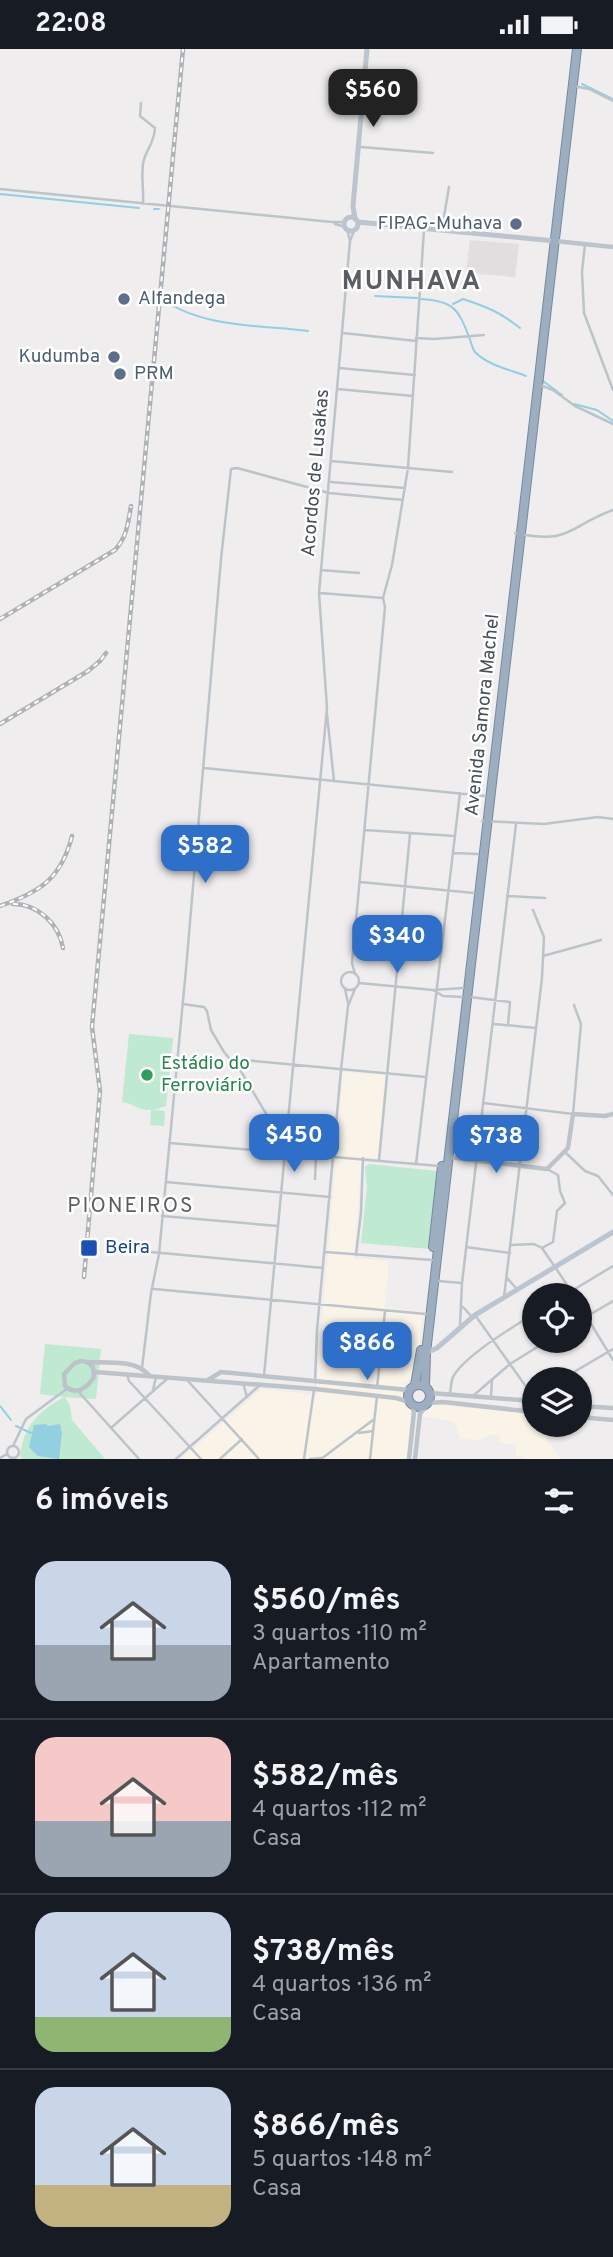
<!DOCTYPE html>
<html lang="pt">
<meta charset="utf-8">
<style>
:root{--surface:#171b24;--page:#20242c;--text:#f1f3f6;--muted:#9ea1a6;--line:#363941;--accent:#2d6fc9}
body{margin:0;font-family:Overpass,sans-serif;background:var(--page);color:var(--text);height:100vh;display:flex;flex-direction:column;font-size:26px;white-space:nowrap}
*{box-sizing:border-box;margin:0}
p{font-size:23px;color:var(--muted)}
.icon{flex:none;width:38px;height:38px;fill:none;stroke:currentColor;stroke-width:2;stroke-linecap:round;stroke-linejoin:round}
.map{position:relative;height:1410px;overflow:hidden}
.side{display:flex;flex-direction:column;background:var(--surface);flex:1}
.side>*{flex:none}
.buttons{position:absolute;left:522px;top:1234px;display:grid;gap:14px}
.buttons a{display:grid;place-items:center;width:70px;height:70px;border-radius:50%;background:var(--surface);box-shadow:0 2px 5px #0004;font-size:35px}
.price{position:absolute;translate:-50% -60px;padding:0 16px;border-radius:14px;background:var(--accent);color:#fff;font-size:23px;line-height:46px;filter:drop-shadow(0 2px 4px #0008)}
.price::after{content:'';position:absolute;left:50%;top:42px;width:21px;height:16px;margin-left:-10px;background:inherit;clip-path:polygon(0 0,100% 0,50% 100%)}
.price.active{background:#222;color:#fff}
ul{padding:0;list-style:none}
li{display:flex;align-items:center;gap:21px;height:175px;padding:0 35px}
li+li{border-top:2px solid var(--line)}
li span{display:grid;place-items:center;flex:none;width:196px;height:140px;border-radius:21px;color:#555}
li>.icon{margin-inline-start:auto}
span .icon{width:84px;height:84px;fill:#fffc;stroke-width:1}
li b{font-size:30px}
h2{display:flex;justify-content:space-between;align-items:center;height:84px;padding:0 35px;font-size:30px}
.status{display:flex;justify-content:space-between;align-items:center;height:49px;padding:0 35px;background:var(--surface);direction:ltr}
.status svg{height:19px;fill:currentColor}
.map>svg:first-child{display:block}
.commercial{fill:#f9f4e7}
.education{fill:#e0dede}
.green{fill:#bfe9d0}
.water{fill:#91cfe1}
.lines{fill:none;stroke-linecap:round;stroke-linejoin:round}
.stream{stroke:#91cfe1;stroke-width:2}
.trunk-casing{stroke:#758aa2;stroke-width:10}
.minor{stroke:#bcc4ca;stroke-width:2.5}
.tertiary{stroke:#bcc4ca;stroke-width:4.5}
.secondary{stroke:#bcc5cf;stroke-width:5}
.trunk{stroke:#9caec0;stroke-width:8}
.rail-casing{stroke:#afb2b6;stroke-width:4.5}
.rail{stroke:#fff;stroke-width:2;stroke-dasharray:5;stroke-linecap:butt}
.service-dot{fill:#5c6f8a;stroke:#fff;stroke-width:2.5}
.leisure-dot{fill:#2e9e5b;stroke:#fff;stroke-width:2.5}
.transit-dot{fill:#1a4fb4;stroke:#fff;stroke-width:2.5}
.labels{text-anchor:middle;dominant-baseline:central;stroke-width:5;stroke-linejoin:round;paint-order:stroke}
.service-label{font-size:19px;fill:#4e5e75;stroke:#fff;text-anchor:end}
.street-label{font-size:19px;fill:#475058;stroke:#fff}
.leisure-label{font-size:19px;fill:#27864d;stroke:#fff;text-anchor:start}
.transit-label{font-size:19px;fill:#164399;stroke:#fff;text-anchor:start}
.neighbourhood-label{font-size:21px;letter-spacing:2px;fill:#5a5d61;stroke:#fff}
.district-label{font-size:26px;font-weight:bold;letter-spacing:2px;fill:#5a5d61;stroke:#fff}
</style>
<div class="status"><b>22:08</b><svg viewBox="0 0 49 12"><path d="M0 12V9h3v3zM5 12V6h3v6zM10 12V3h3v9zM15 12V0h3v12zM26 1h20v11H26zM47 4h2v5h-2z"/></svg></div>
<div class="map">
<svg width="613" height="1410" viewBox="0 0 613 1410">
<rect width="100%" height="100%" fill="#efeded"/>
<path class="commercial" d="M343,1023l42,3 -7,83 -16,-1 -8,101 35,3 -4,47 38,4 -6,62 -13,10 1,16 6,11 -4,48h-226l81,-70 54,6z
M429,1355l105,10v11h13v16l14,18h-35l-10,-4v-10l-17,-3 1,-6 -10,-1 -11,6 -19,-3 -6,-16 -32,-6 1,-5z"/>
<path class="education" d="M470,191l49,4 -4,33 -49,-4z"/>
<path class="green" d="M129,985l44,4 -7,68 -13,4 12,1 -1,15 -14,-1 1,-15c-12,1 -18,-7 -29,-8z
M369,1115l68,7 -7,78 -69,-6 6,-56 -2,-20z
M45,1295l56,5 -5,50 -31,-2 5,9 2,14 33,39h-83l-2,-3c4,-31 18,-44 44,-59l-24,-3z"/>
<path class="water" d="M46,1375l2,2 12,-2 2,9 -3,26 -21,-3 -9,-9 5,-22z"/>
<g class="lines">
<path class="stream" d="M582,35l31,15
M0,145l139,14
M154,160h5
M169,161l-8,88c40,30 99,27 147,33
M375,247l42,2
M421,250c32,2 37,9 48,38 2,4 3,12 6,15 12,13 36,18 51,24
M453,255l10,-5c24,8 37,13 57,29
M543,332l19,14
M574,355l23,6 16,11
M0,1357l11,14
M16,1377l15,7"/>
<g class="trunk-casing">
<path id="trunk" d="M433,1198l9,-81
M408 1347a11 11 0 1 1 22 0a11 11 0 1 1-22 0Z
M415,1336l6,-35
M425,1337l1,-33 151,-1304"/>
</g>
<path class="minor" d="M574,37l15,3 24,12
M141,54l-1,13 15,12c-1,17 -10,22 -12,36 -2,14 1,27 0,40
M361,98l72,6
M0,140l332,33h13
M335,175l10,3
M442,179l7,-41
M347,180l3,12
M585,195l-3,28 2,41 29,77
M343,284l73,8
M416,289l18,1 50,-4
M339,319l76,7
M540,336l13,5 22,16 38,18
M337,340l76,7
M331,412l121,11
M331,433l74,6
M515,484c56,12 52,-6 98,-23
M321,521l38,3
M320,544l63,5
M327,659l-8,-115 31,-352 4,-10
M327,665l7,67
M204,719l281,28
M482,772l62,3 54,-7 15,2
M365,781l89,6
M453,804l25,1
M360,833l114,11
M507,847l38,2
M543,907l58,-16
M341 932a9 9 0 1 1 18 0a9 9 0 1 1-18 0Z
M355,925l-3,-11 33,-356 -2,-9 9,-33 16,-97 16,-238
M359,934l74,7 30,-2
M345,940l3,14
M433,941l10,6 19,1
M470,948l40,5 -2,23
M183,955l21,3 3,4 4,19 13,22 18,21 43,73
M494,975l42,4
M244,1011l182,17
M483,1054l90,11 8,-90 -7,-19
M170,1094l269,23
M566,1104l19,18 13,5 15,19
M379,1111l31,-326
M416,1115l44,-371
M315,1130l1,-25
M166,1133l164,15
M162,1167l116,10 49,-518
M511,1196l23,-1 8,4 32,47
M466,1198l44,6
M108,1199l215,20
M542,1199l11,-6 4,-31 8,-8 -5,-12 -2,-16 -11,-6
M325,1203l107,8
M356,1206l5,-43 2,-54
M507,1229l9,10
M438,1232l24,2
M154,1240l272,25
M565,1246l48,-29
M504,1248l38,-319 2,-41 -11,-27
M579,1255l34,56
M463,1258l9,10
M475,1266l57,80
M579,1272l34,-20
M460,1276l2,-42 54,-459
M142,1319l9,-75 8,-39 27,-285 35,-410 10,-90 6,-1 92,25 74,7
M127,1325l2,7 72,78
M264,1327l14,-150
M562,1330l51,-30
M188,1332l71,78
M315,1333l2,-52 24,-260 7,-64 7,-17
M243,1334l4,14
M579,1334l5,8 -5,3
M377,1339l8,-77
M153,1341l3,-13
M78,1342l61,68
M450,1344c1,-5 1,-11 3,-16 10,-20 61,-51 81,-63
M474,1346l36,-31 37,-23
M491,1348l1,-17
M579,1349l5,8
M112,1378l55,-48
M359,1384l14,-2
M13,1397l13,-27 42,-31
M7 1403a6 6 0 1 1 12 0a6 6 0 1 1-12 0Z
M0,1409l7,-4
M176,1410l84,-74
M220,1410l22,-20
M304,1410l10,-69
M310,1410l11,-1
M321,1410l52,-39
M370,1410l7,-63"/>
<path class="tertiary" d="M555,192l58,6
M448,1108l99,12 21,-21 5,-34 32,2 8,-2
M81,1312l6,1 6,5 1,10c-7,11 -18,19 -29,9l-1,-12 11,-11z
M88,1313c20,1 46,-3 61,13
M95,1323l220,17 81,9 13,4
M208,1331l13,-8 188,18
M430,1344l104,8
M429,1354l14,-1 91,10
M579,1357l34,2
M579,1368l34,3
M409,1410l5,-47 -2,-7
M415,1410l5,-45 6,-8"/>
<path class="secondary" d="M344 175a7 7 0 1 1 14 0a7 7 0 1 1-14 0Z
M355,170l-2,-13 14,-157
M358,173l197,19
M426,1304l11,-5 38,-33 138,-83"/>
<use href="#trunk" class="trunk"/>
<g class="rail-casing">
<path id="rail" d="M0,570l115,-69c12,-13 13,-27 16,-44
M0,675l88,-53 12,-10 6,-8
M13,855c25,0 46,20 50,44
M0,857c40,-14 61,-27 72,-70
M84,1228l16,-186 -8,-64 91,-978"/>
</g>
<use href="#rail" class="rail"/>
</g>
<g class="service-dot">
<circle cx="516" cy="175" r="7"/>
<circle cx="124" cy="250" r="7"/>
<circle cx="114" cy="308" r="7"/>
<circle cx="120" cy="325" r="7"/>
</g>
<circle class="leisure-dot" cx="147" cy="1026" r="7"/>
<rect class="transit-dot" x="80" y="1190" width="18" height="18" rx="3.5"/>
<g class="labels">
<g class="service-label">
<text x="502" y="175">FIPAG-Muhava</text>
<text x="138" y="250" text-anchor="start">Alfandega</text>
<text x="100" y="308">Kudumba</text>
<text x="134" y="325" text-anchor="start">PRM</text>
</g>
<g class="street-label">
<text transform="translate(316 424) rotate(-85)">Acordos de Lusakas</text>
<text transform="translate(483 666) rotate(-84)">Avenida Samora Machel</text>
</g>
<g class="leisure-label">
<text x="161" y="1015">Estádio do<tspan x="161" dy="22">Ferroviário</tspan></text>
</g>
<g class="transit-label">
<text x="105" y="1199">Beira</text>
</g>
<g class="neighbourhood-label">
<text x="131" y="1157">PIONEIROS</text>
</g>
<g class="district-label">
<text x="412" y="233">MUNHAVA</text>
</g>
</g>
</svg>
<div class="buttons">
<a><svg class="icon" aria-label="locate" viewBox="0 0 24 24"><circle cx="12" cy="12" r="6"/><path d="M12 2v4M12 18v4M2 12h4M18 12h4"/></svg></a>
<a><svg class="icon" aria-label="layers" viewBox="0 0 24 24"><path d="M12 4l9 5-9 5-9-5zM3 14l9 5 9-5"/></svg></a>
</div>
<b class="price active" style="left:373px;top:80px">$560</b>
<b class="price" style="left:205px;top:836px">$582</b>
<b class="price" style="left:397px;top:926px">$340</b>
<b class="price" style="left:294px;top:1125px">$450</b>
<b class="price" style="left:496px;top:1126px">$738</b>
<b class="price" style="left:367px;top:1333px">$866</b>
</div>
<section class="side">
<h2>6 imóveis<svg class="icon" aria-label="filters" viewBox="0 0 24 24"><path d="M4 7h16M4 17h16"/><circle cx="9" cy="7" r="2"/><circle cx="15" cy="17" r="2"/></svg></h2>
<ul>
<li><span style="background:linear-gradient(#c9d6e8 60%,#9aa5b1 0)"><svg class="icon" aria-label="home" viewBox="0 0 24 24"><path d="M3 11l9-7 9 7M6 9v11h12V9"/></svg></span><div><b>$560/mês</b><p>3 quartos · 110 m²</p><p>Apartamento</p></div></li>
<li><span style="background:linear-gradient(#f6c9c9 60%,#9aa5b1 0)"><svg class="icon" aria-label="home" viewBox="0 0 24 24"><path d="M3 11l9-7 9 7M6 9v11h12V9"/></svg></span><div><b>$582/mês</b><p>4 quartos · 112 m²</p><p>Casa</p></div></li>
<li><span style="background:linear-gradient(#c9d6e8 75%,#8fb573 0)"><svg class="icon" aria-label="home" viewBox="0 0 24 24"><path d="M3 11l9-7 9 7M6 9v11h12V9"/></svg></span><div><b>$738/mês</b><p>4 quartos · 136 m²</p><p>Casa</p></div></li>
<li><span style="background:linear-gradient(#c9d6e8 70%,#c2b280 0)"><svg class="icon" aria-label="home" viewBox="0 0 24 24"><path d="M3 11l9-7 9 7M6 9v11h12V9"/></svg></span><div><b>$866/mês</b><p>5 quartos · 148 m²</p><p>Casa</p></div></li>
</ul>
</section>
